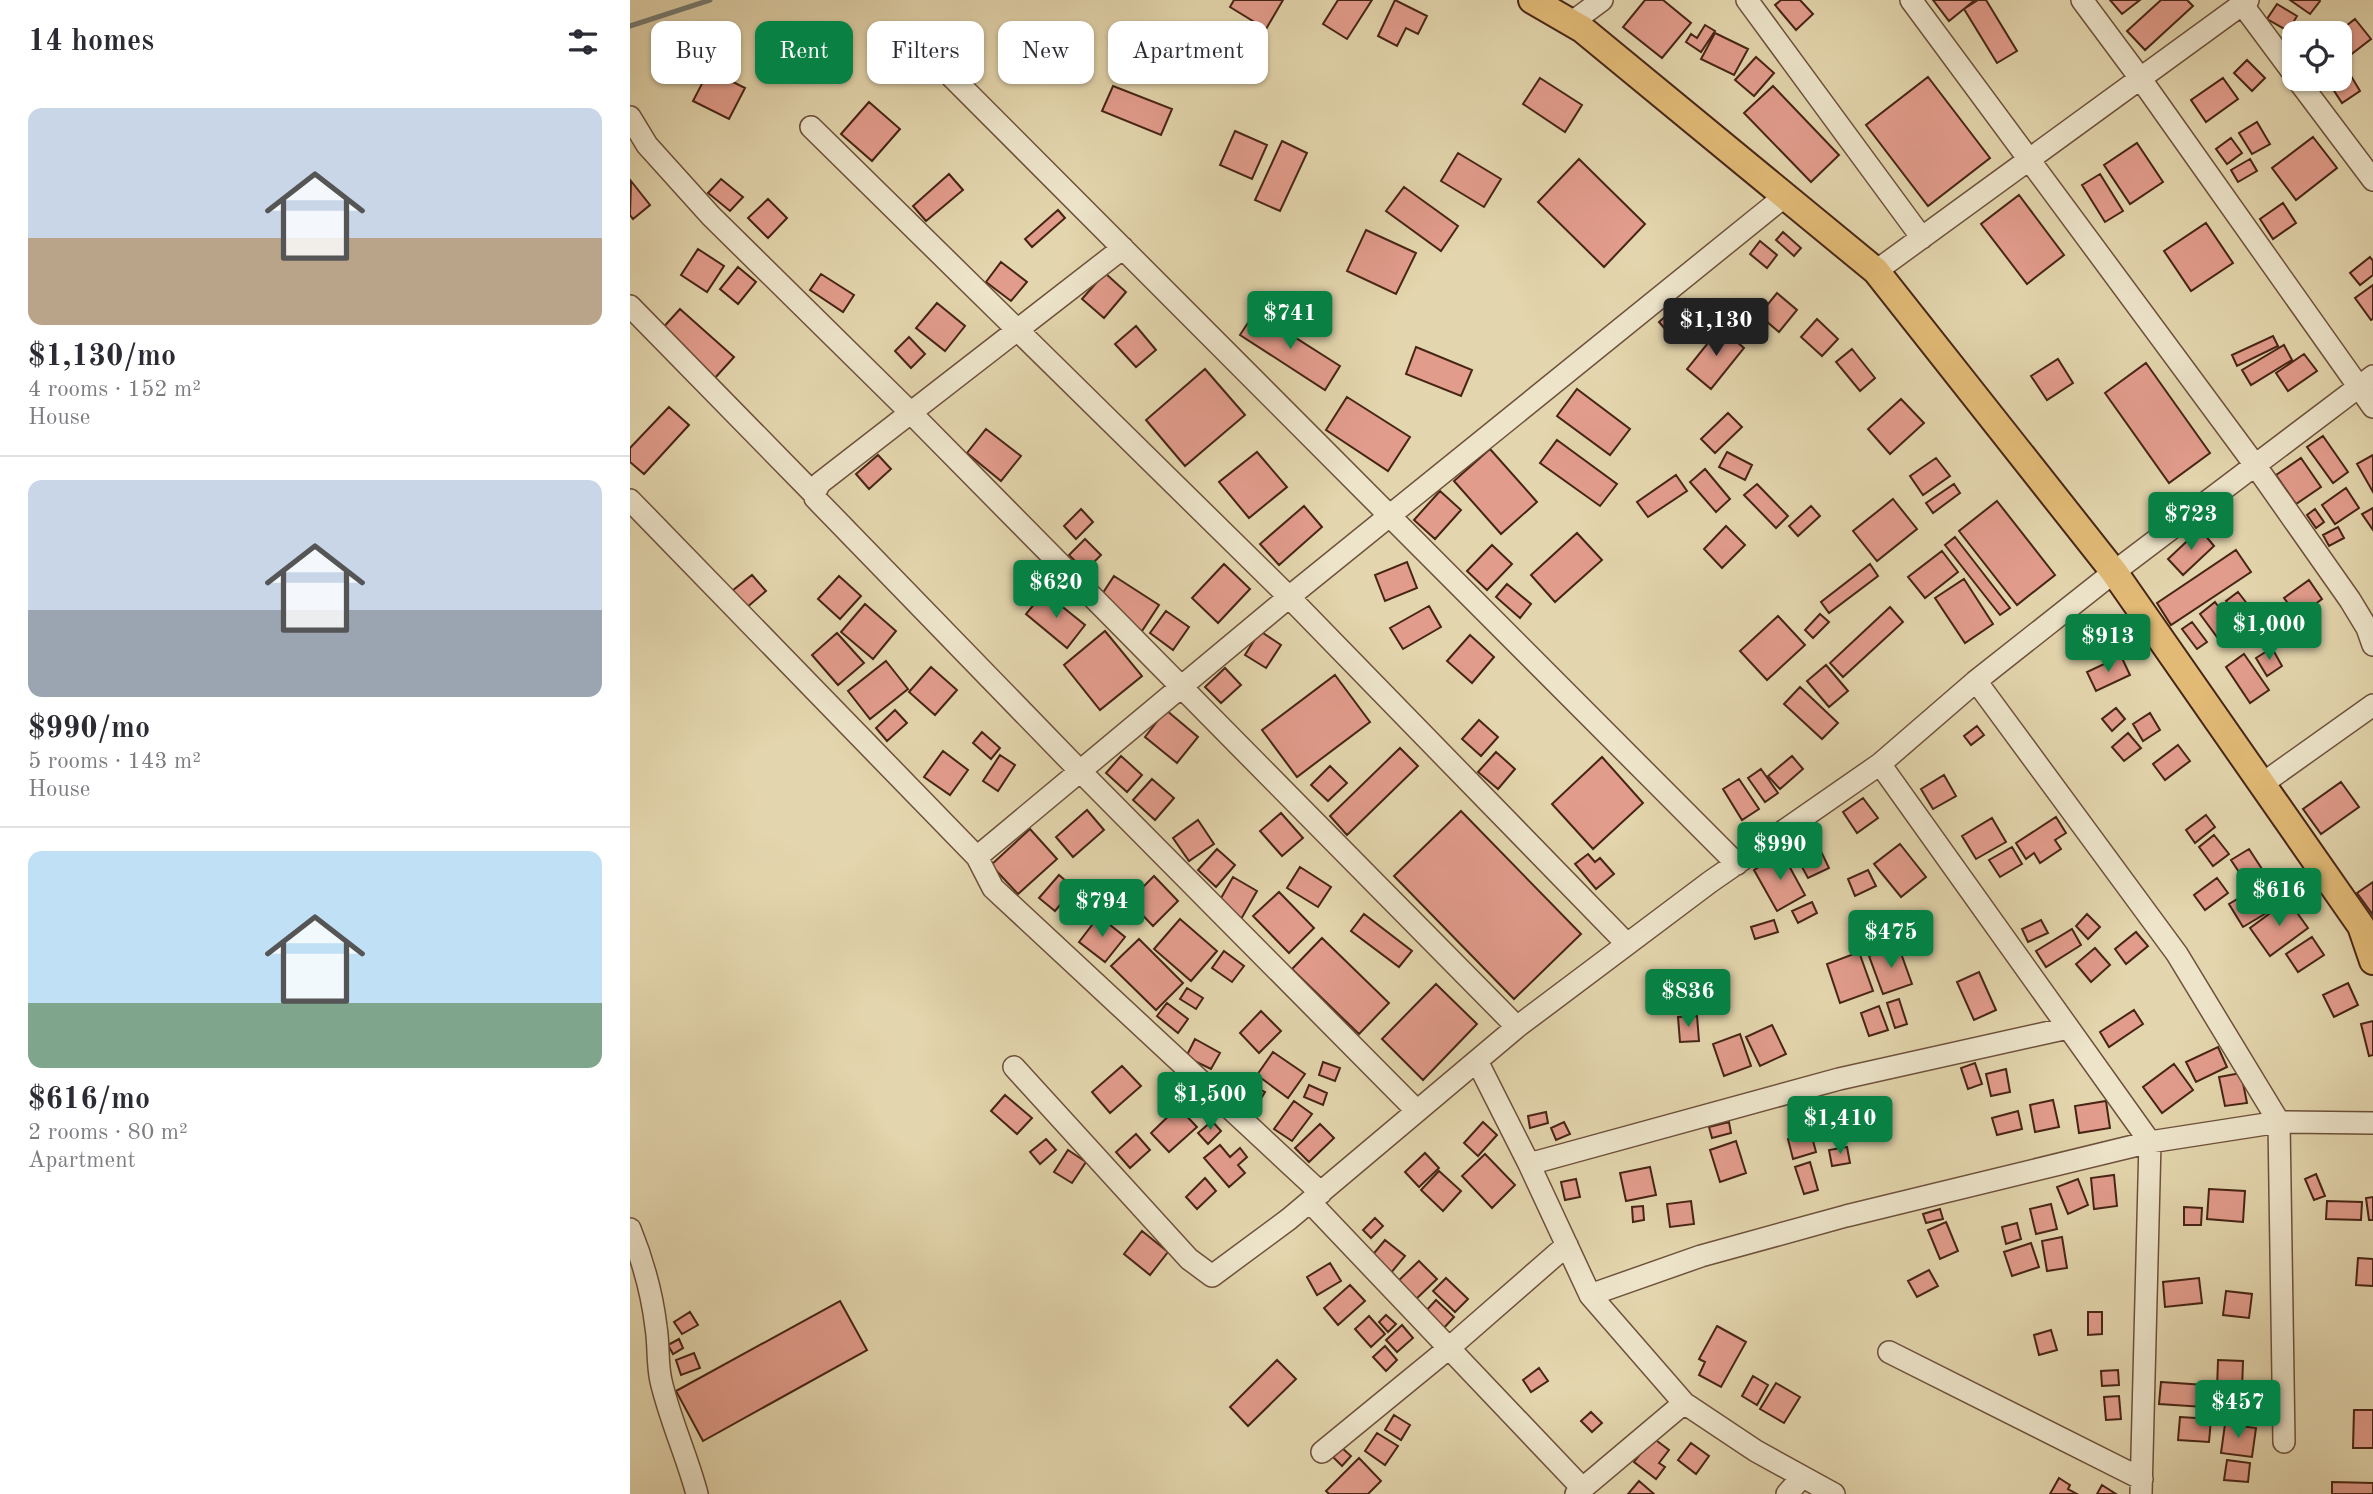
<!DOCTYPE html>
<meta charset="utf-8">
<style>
:root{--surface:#fff;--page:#f2f2f3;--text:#2b2b33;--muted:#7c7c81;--line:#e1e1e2;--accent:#0b8043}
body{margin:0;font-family:"Old Standard TT",serif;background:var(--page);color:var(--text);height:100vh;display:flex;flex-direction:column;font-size:26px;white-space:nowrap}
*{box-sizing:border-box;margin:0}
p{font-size:23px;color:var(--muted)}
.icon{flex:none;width:38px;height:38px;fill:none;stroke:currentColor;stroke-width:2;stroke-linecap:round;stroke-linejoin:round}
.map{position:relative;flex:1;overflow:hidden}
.details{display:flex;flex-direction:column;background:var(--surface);width:630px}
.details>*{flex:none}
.banner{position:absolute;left:21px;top:21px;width:665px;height:63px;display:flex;gap:14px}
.tools{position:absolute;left:1652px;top:21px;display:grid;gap:14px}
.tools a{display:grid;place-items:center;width:70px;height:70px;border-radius:14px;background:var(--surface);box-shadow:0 2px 5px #0004;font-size:35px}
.price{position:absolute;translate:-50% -60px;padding:0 16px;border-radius:7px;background:var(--accent);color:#fff;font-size:23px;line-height:46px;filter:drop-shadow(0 2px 4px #0008)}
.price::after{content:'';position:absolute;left:50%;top:42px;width:21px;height:16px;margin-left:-10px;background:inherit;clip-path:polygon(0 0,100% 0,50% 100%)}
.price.on{background:#222;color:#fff}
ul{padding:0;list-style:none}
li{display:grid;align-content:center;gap:14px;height:371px;padding:0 28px}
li+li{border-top:2px solid var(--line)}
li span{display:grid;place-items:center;height:217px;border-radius:14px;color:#555}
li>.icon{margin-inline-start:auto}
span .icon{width:126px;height:126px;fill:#fffc;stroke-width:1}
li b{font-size:30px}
h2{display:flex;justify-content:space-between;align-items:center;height:84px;padding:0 28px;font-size:30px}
.chip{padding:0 24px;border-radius:14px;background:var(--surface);box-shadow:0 2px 5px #0004;font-size:24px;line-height:63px}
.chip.on{background:var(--accent);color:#fff}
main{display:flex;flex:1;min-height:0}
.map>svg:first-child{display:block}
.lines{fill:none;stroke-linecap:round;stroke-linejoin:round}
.stream{stroke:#777d73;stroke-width:5}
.building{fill:#e29c8c;stroke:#472515;stroke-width:2}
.minor-casing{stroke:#6e513b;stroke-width:24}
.major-casing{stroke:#472515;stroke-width:30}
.minor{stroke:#ede4ca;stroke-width:21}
.major{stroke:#e2ba76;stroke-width:26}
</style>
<main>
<section class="details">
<h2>14 homes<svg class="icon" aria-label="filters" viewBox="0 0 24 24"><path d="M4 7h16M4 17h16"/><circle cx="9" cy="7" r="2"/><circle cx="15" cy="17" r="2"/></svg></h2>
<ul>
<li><span style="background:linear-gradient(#c9d6e8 60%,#b9a48a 0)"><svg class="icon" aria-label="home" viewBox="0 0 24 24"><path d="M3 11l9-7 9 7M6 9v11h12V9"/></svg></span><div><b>$1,130/mo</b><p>4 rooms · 152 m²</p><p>House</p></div></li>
<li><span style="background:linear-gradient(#c9d6e8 60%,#9aa5b1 0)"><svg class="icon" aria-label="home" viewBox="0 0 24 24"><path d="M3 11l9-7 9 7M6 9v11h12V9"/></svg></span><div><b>$990/mo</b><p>5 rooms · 143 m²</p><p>House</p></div></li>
<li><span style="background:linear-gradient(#bfe0f5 70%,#7fa58c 0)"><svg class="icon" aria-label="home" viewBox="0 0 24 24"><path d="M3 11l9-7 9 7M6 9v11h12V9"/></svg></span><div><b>$616/mo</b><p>2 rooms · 80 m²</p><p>Apartment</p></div></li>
</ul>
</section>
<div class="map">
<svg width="1743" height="1494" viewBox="0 0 1743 1494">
<rect width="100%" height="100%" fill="#e3d5ad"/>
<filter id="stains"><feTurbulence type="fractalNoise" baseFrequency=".00286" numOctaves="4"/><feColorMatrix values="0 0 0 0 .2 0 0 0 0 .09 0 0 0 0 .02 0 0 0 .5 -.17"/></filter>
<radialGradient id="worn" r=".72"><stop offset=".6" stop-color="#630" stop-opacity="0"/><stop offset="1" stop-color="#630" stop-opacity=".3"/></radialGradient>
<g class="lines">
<path class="stream" d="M0,26l80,-26"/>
</g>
<path class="building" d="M604,0h49l-17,29 -36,-22z
M708,0h34l-25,39 -24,-15z
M765,0l32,16 -9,18 -12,-6 -9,18 -19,-10z
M1015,0h18l28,23 -29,35 -39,-31z
M1151,0h19l13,14 -17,16 -21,-25z
M1303,0h42l-26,21z
M1348,0h8l31,51 -20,12 -33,-54z
M1480,0h30l-18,14z
M1531,0h26l6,6 -48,44 -18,-19z
M1660,0h29l1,1 -10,13z
M1647,4l20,12 -9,15 -21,-12z
M1725,19l16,20 -31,24v-30h-3z
M1075,25l10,6 -14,21 -15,-10 5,-8 6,4z
M1085,33l33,16 -14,26 -33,-16z
M1126,57l18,16 -20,23 -19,-16z
M1617,60l18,18 -13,13 -18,-18z
M79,70l36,18 -16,31 -36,-18z
M1718,71l12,20 -18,12 -13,-20 11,-4v-3z
M1298,77l62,81 -62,48 -62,-81z
M910,78l42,27 -17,27 -42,-28z
M1593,78l15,21 -32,23 -15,-22z
M483,86l59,23 -11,26 -59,-24z
M1143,86l66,69 -28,27 -67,-69z
M239,102l31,27 -28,32 -31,-27z
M1627,122l13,22 -18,10 -13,-21z
M605,131l32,14 -15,34 -32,-14z
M1683,137l24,31 -41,32 -24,-32z
M1601,138l11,15 -15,11 -11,-15z
M652,141l25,12 -27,58 -25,-11z
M1507,143l26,39 -33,22 -26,-39z
M828,153l43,26 -17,28 -43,-26z
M949,159l66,65 -41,43 -66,-65z
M1620,159l7,12 -19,11 -7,-12z
M319,174l14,16 -37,31 -13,-15z
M1470,174l23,37 -18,11 -23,-37z
M91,179l22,18 -13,14 -22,-18z
M1,181l19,24 -17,14 -3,-4z
M774,187l54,39 -17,25 -55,-40z
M1389,195l45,60 -37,29 -46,-60z
M138,199l19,19 -19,20 -20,-20z
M1653,203l13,20 -23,16 -13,-20z
M428,210l7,8 -33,29 -7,-8z
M1576,223l27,40 -42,28 -27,-40z
M736,230l50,23 -20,41 -49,-23z
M1153,232l18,16 -7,8 -18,-16z
M1130,241l17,14 -10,13 -17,-14z
M68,249l26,17 -17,26 -26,-17z
M1740,257l3,4v14l-13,10 -10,-12z
M371,262l26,20 -16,19 -25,-19z
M108,267l18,15 -18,22 -18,-15z
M475,273l21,19 -22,26 -22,-19z
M191,274l33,21 -11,17 -33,-22z
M1743,285v34l-2,1 -16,-22z
M1147,293l20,17 -18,22 -20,-17z
M1055,299l14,16 -26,23 -14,-16z
M307,303l28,23 -20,25 -29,-23z
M50,309l54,48 -20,22 -54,-48z
M625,312l85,54 -15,24 -85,-55z
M1187,319l21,20 -16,17 -21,-19z
M506,326l20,24 -20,17 -21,-23z
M1090,328l24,20 -33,41 -24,-20z
M1643,336l5,10 -41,20 -5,-11z
M279,337l16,17 -14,14 -16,-17z
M1654,345l8,15 -41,25 -9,-15z
M786,347l56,23 -11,26 -55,-22z
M1222,349l23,29 -15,13 -24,-29z
M1674,354l13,17 -29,20 -12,-18z
M1428,359l15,24 -26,17 -16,-24z
M1516,363l64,90 -41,30 -64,-90z
M575,369l40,46 -60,51 -39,-46z
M947,389l53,40 -20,26 -53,-39z
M717,397l63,40 -22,34 -62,-41z
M1271,399l23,24 -34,31 -22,-25z
M39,407l20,18 -45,49 -14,-12v-14z
M1098,413l14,14 -27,26 -14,-14z
M356,429l35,27 -20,25 -34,-28z
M1693,436l25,36 -15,11 -26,-36z
M927,440l60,44 -17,22 -60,-43z
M860,449l47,53 -36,32 -47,-53z
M627,452l30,35 -38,31 -30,-36z
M1097,452l25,13 -7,15 -26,-13z
M248,455l13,14 -22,20 -13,-15z
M1743,455v37l-16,-28z
M1306,458l14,18 -27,19 -13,-19z
M1671,458l20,29 -25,17 -20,-29z
M1075,469l25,30 -14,13 -26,-30z
M1046,475l11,16 -39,26 -11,-15z
M1127,484l31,32 -12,12 -32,-33z
M1324,484l6,9 -27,20 -7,-10z
M1716,488l13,20 -24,16 -13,-19z
M810,491l21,19 -26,29 -21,-19z
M1263,499l24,30 -40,32 -24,-30z
M1367,501l58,74 -38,30 -58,-74z
M674,506l18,21 -43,38 -19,-21z
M1181,506l9,10 -22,20 -9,-10z
M1743,508v22l-11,-16z
M451,509l12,13 -17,17 -12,-13z
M1685,509l9,13 -8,6 -9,-13z
M1096,526l19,19 -23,23 -18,-19z
M1708,527l6,11 -15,8 -6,-11z
M1570,529l14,17 -31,29 -15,-16z
M947,533l25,27 -47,42 -24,-27z
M1325,537l55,71 -10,7 -55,-70z
M455,539l16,16 -16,16 -16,-16z
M862,545l20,19 -25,26 -20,-19z
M1606,550l15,22 -80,53 -14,-22z
M1312,551l16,21 -33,26 -17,-21z
M777,562l10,26 -32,13 -10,-26z
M594,564l26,25 -32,34 -26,-25z
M1240,564l8,12 -49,37 -8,-11z
M122,575l14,16 -20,17 -14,-17z
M209,576l22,20 -21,23 -22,-20z
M484,576l45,29 -17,26 -45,-29z
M1334,579l29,45 -28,19 -30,-45z
M1679,580l13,19 -24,18 -14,-19z
M877,584l24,20 -11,14 -24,-21z
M414,592l41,33 -18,23 -41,-34z
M1608,592l14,18 -11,9 -15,-18z
M1585,602l17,23 -15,12 -17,-23z
M235,604l31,27 -23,28 -32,-27z
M799,606l12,21 -38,22 -13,-21z
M1260,607l13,15 -60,55 -13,-14z
M536,611l23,16 -16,23 -23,-17z
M1190,614l9,8 -16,16 -8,-8z
M1148,616l27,29 -38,35 -27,-29z
M1562,622l15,20 -10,7 -15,-20z
M475,631l37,45 -42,34 -36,-45z
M630,631l21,14 -15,23 -21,-13z
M207,633l27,30 -26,22 -26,-30z
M840,635l24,22 -22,26 -25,-22z
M1642,648l10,18 -15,10 -11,-18z
M1614,654l25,36 -19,13 -24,-36z
M1491,656l9,19 -34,16 -9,-19z
M256,661l22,28 -38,30 -22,-28z
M1196,665l22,26 -19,16 -22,-26z
M301,667l26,23 -22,25 -26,-23z
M595,668l16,17 -20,18 -16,-16z
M705,675l35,47 -73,55 -35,-47z
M1170,687l38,36 -16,16 -38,-35z
M1486,708l9,11 -13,12 -10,-12z
M265,710l12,13 -20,18 -11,-13z
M536,710l32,27 -21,26 -32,-26z
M1520,713l10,17 -17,11 -10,-17z
M849,720l19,17 -17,19 -19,-17z
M1347,726l7,9 -13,10 -7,-9z
M352,732l18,16 -9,11 -18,-16z
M1498,733l13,15 -17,13 -12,-14z
M1548,745l12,16 -25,19 -12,-16z
M770,748l18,18 -71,69 -17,-19z
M313,751l25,19 -18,25 -26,-18z
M866,752l19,17 -17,20 -20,-17z
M370,755l15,10 -17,26 -15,-10z
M491,756l21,19 -15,17 -21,-19z
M1162,756l11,13 -23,20 -12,-13z
M972,757l41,46 -50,46 -41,-45z
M700,766l17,17 -19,18 -17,-16z
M1131,769l17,24 -13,9 -17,-24z
M1314,775l12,21 -23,13 -12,-20z
M522,779l22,19 -19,22 -22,-20z
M1109,779l20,30 -17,11 -19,-31z
M1711,782l18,25 -38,27 -18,-25z
M1233,798l15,20 -21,15 -14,-21z
M457,810l17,20 -31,27 -17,-20z
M831,811l120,123 -67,65 -120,-123z
M651,813l22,25 -21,18 -22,-25z
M1576,815l9,12 -20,16 -9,-13z
M1426,817l10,16 -11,7 6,9 -21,14 -6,-10 -8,6 -10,-16z
M1362,818l14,24 -30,17 -14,-23z
M568,820l16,24 -25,17 -16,-23z
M400,829l27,30 -39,35 -27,-29z
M1584,835l15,19 -16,12 -14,-19z
M1187,843l12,25 -21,10 -13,-24z
M1270,844l26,33 -25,20 -27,-33z
M1382,847l10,17 -22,13 -11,-17z
M587,849l18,16 -19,22 -18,-17z
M1619,849l13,20 -17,12 -14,-21z
M1152,853l23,42 -28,16 -23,-41z
M958,854l7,8 5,-4 14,16 -18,15 -21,-25z
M670,867l31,20 -13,20 -31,-19z
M1238,870l8,16 -21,10 -7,-17z
M429,875l15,13 -19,23 -16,-13z
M524,876l24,25 -25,25 -24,-25z
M603,877l24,14 -17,30 -24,-14z
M1587,878l11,15 -23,17 -11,-15z
M1743,882v33l-16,-22z
M1629,886l14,23 -30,18 -14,-23z
M649,892l35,36 -25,25 -36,-37z
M1658,900l20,28 -38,28 -20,-28z
M1182,902l5,11 -19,10 -6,-12z
M734,914l48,37 -13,16 -48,-36z
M1457,914l13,13 -12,12 -12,-13z
M469,916l26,21 -20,25 -26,-20z
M550,919l37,32 -26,30 -37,-32z
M1144,920l4,12 -23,7 -4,-12z
M1411,920l7,13 -20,9 -6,-13z
M1442,929l9,16 -35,22 -10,-16z
M1506,932l12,14 -22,18 -11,-15z
M1682,937l12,18 -26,17 -12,-18z
M692,938l67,65 -30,31 -67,-65z
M509,939l44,44 -27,27 -45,-44z
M1268,945l14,39 -29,10 -14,-38z
M1465,948l15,17 -19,17 -15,-18z
M594,951l20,15 -12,16 -20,-14z
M1229,952l14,39 -33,12 -13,-39z
M1349,972l17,38 -22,10 -17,-38z
M1718,983l10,22 -24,12 -11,-22z
M806,984l41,40 -54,56 -41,-41z
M557,988l16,10 -7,11 -16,-10z
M1269,999l8,25 -12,4 -8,-25z
M537,1003l21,16 -10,14 -21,-17z
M1249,1006l9,24 -19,6 -8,-23z
M1504,1010l9,14 -34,23 -9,-15z
M631,1011l20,20 -22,22 -19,-20z
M1067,1016l2,25 -19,1 -2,-25z
M1743,1021v34l-4,1 -8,-32z
M1142,1025l14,29 -26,12 -14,-29z
M1110,1034l11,32 -27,10 -11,-32z
M565,1039l25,14 -9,16 -25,-12z
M1588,1047l9,20 -31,15 -10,-20z
M643,1052l32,22 -17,24 -31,-23z
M693,1062l17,6 -5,13 -16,-6z
M1345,1063l7,21 -14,5 -7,-21z
M1544,1064l19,26 -31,23 -19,-26z
M492,1066l19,20 -31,27 -18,-21z
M1376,1069l4,23 -19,4 -5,-22z
M1611,1073l6,30 -22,3 -6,-29z
M602,1074l33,18 -8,13 -33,-18z
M679,1085l18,8 -4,12 -19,-8z
M375,1095l27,23 -15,16 -26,-23z
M1423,1100l6,27 -24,5 -5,-27z
M664,1101l18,13 -20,27 -18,-12z
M1476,1101l4,27 -31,5 -4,-27z
M548,1107l19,20 -28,25 -18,-19z
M1388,1111l4,18 -25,6 -5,-17z
M916,1112l2,11 -18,5 -2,-12z
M582,1121l9,10 -13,13 -10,-11z
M853,1122l14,13 -19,21 -14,-13z
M934,1122l6,12 -14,6 -5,-12z
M1099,1122l2,11 -19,5 -3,-11z
M690,1124l14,14 -25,24 -14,-14z
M1181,1133l5,19 -23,7 -5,-20z
M506,1134l14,16 -20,18 -14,-16z
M416,1139l10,11 -16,14 -10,-12z
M1106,1141l10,32 -26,9 -10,-32z
M590,1145l10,12 10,-9 7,9 -9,8 7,8 -16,14 -25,-29z
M1217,1147l3,16 -18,3 -3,-16z
M438,1150l18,12 -14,21 -18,-11z
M795,1153l14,15 -20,19 -14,-15z
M855,1154l30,31 -23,23 -30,-32z
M1180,1162l8,28 -14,4 -9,-27z
M1020,1167l6,28 -30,6 -6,-28z
M809,1171l22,20 -18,20 -22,-21z
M1686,1174l9,22 -11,4 -9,-21z
M1484,1175l3,31 -23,3 -3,-31z
M575,1178l11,13 -19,18 -11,-12z
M946,1179l4,18 -15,3 -4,-18z
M1448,1179l10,26 -20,9 -11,-27z
M1579,1189l36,2 -2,31 -36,-3z
M1743,1197v23h-4l-3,-22z
M1061,1201l3,23 -24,3 -3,-23z
M1697,1201l35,1 -1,18 -35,-1z
M1421,1204l6,25 -21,5 -6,-25z
M1013,1206l1,14 -11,2 -1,-15z
M1554,1207l18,1 -1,17h-17z
M1310,1209l3,10 -17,4 -3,-9z
M745,1218l8,8 -12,12 -8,-8z
M1316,1222l12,29 -18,8 -12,-29z
M1387,1223l4,16 -15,5 -4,-17z
M512,1231l26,21 -18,23 -26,-21z
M1432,1237l5,31 -20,3 -5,-30z
M755,1240l20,16 -15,18 -20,-16z
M1401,1243l8,24 -27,9 -8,-24z
M1728,1258l15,1v27l-17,-1z
M789,1261l18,18 -23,22 -18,-18z
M700,1263l11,18 -24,14 -10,-18z
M1299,1270l9,16 -21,11 -9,-16z
M816,1278l22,21 -13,13 -22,-21z
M1569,1278l3,25 -37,4 -2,-25z
M720,1285l15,16 -27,24 -14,-17z
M1596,1291l26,3 -3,24 -26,-3z
M806,1300l18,17 -12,13 -18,-17z
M210,1301l27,49 -164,91 -27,-50z
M60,1312l8,13 -16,9 -8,-12z
M1458,1312h14v22l-14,1z
M756,1315l10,9 -8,8 -9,-10z
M739,1316l16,18 -14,13 -16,-18z
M772,1325l11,13 -16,14 -11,-12z
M1087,1326l29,16 -25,45 -22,-12 6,-13 -6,-3z
M1421,1330l6,20 -18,5 -5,-20z
M49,1339l4,9 -10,6 -5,-9z
M755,1346l12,14 -11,11 -13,-14z
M64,1353l6,15 -19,7 -5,-15z
M647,1360l19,19 -48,47 -18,-19z
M1588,1360l25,1 -1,29h-25z
M909,1368l9,13 -17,11 -8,-12z
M1488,1370l1,15 -17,1 -1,-15z
M1123,1376l15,9 -11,20 -15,-9z
M1531,1382l44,3 -1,22 -45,-3z
M1146,1383l24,14 -16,26 -24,-14z
M1489,1396l2,23 -15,1 -2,-23z
M1724,1410h19v38h-20z
M961,1412l11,11 -10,9 -11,-11z
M764,1415l16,10 -9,15 -16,-10z
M1550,1417l31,2 -2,23 -31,-2z
M1595,1424l31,4 -4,29 -31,-4z
M747,1433l21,13 -13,19 -20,-14z
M1023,1438l16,12 -10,13 6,4 -9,12 -22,-17z
M1061,1443l18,13 -13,18 -18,-14z
M712,1448l9,8 -9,10 -9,-9z
M729,1458l22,23 -13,13h-39l-3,-3z
M1597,1460l23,3 -2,19 -24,-2z
M1429,1478l11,7 -2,4 9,5h-27z
M1009,1481l15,13h-26z
M1702,1482l41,1v11h-41z
M1472,1485l14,9h-19z"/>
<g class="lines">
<g class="minor-casing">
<path id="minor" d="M1117,0l175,238
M1281,0l344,465 95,135 17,28 6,17
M1452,0l58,78 233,329
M1612,4l52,70
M941,23l31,-23
M294,49l813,815
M1667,79l76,101
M0,117l17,28 64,71 200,197 606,614
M181,127l478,470 338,347
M1246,271l372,-271
M0,306l184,188 1,4 264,272 338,341
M184,494l6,-11 303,-235
M0,500l347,357 16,31 328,305
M1346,681l201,273 102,168 5,320
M1250,764l270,378 -9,352
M1632,784l111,-79
M347,857l312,-260 496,-401
M847,1061l52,103 61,131 94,108 72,48 78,43
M384,1067l175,192 23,17 77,-57 228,-192 193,-145 170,-118 96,-83 138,-109 259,-196
M899,1164l310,-85 229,-51
M680,1202l272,286
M0,1229c13,32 22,64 26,98 3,18 1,37 5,54 9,39 26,75 36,113
M960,1295l111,-39 145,-40 304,-74 129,-20 94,1
M1259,1352l253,127
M692,1452l127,-104 118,-103
M946,1494l108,-91
M1157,1494l15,-17"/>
</g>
<g class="major-casing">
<path id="major" d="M902,0l50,29 294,242 238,301 247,354 12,35"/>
</g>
<use href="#minor" class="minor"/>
<use href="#major" class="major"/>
</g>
<rect width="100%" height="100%" filter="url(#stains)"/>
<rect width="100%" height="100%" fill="url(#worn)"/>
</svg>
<div class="tools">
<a><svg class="icon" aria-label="locate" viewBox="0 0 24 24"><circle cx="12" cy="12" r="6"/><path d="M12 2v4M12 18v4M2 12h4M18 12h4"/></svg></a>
</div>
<b class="price" style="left:660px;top:351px">$741</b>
<b class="price on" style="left:1086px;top:358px">$1,130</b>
<b class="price" style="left:1561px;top:552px">$723</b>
<b class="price" style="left:426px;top:620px">$620</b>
<b class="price" style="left:1639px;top:662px">$1,000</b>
<b class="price" style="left:1478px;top:674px">$913</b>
<b class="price" style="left:1150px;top:882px">$990</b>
<b class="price" style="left:1649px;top:928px">$616</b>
<b class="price" style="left:472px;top:939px">$794</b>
<b class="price" style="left:1261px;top:970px">$475</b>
<b class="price" style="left:1058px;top:1029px">$836</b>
<b class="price" style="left:580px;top:1132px">$1,500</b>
<b class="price" style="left:1210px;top:1156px">$1,410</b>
<b class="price" style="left:1608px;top:1440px">$457</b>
<div class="banner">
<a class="chip">Buy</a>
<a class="chip on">Rent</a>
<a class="chip">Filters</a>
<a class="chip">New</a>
<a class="chip">Apartment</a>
</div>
</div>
</main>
